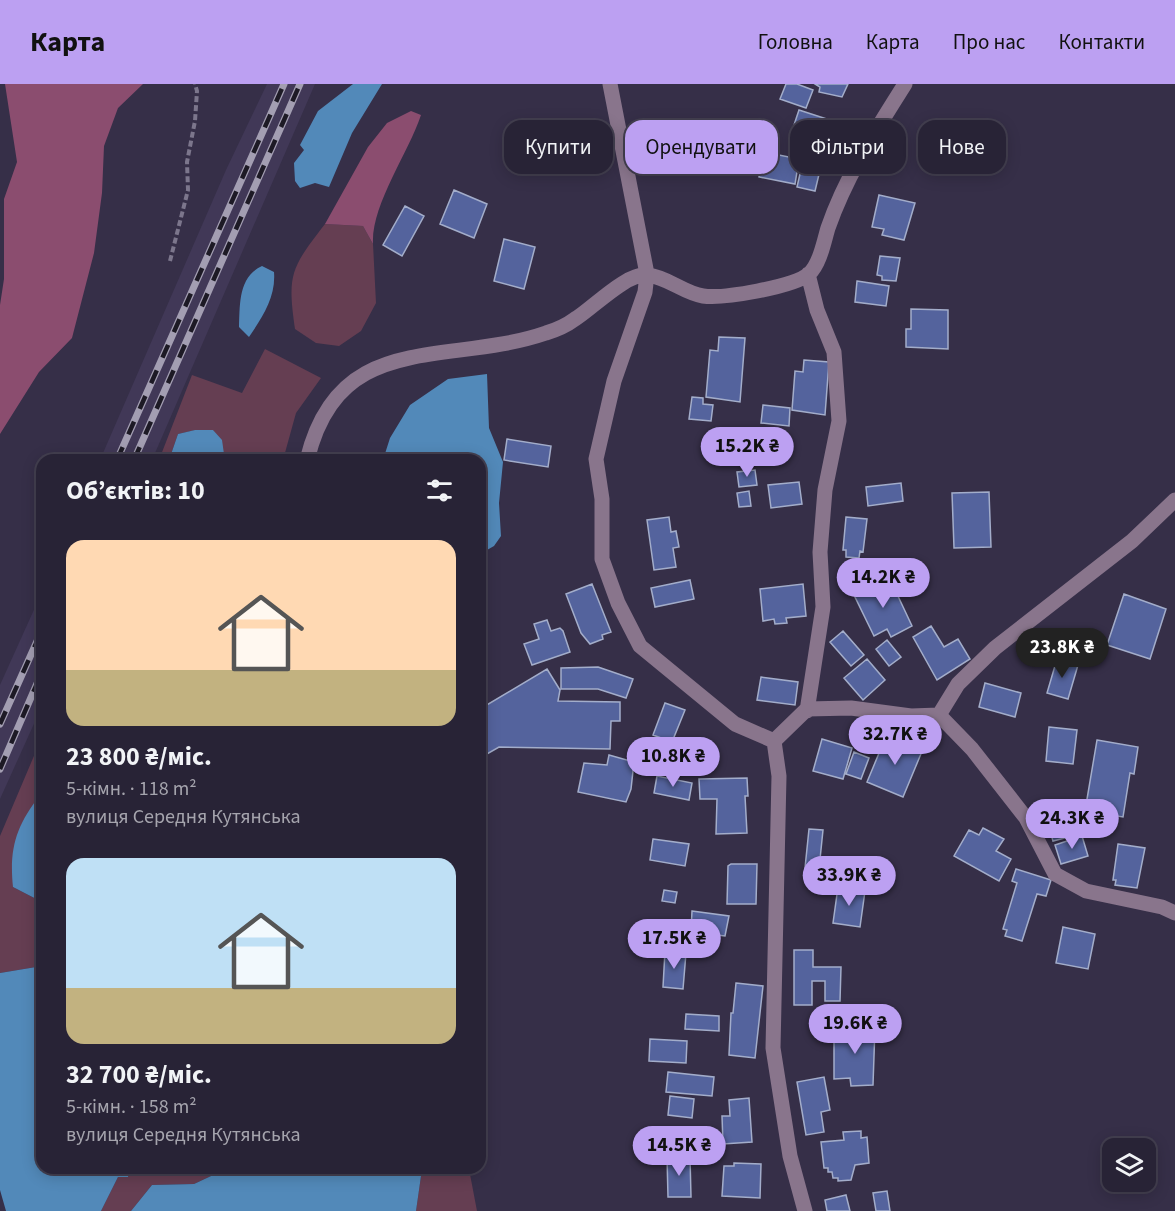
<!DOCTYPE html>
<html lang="uk">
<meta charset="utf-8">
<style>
:root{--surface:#282336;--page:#342f42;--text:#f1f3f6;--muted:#a5a4ad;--line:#444051;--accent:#bca0f2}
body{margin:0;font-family:"Source Sans 3",sans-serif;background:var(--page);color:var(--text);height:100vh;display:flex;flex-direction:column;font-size:22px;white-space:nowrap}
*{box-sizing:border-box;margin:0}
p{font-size:20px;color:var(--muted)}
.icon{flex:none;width:33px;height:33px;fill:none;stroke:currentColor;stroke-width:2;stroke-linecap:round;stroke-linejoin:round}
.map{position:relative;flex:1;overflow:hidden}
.side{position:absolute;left:36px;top:370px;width:450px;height:720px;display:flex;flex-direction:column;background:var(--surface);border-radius:18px;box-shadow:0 3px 15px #0003,0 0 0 2px var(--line)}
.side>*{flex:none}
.hud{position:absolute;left:504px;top:36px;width:570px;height:54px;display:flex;gap:12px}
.controls{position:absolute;left:1102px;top:1054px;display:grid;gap:12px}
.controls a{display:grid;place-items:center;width:54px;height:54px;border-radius:12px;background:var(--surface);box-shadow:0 3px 15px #0003,0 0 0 2px var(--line);font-size:30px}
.price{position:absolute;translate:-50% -51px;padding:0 14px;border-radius:21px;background:var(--accent);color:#111;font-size:20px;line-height:39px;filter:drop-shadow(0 2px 3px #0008)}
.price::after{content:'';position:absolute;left:50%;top:36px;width:18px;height:14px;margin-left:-9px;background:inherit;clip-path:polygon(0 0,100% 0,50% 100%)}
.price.on{background:#222;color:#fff}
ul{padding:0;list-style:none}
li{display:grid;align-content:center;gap:12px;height:318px;padding:0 30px}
li span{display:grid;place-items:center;height:186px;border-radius:18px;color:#555}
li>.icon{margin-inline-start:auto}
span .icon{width:108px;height:108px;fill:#fffc;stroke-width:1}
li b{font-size:26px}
h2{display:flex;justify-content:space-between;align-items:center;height:72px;padding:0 30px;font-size:26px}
.tag{padding:0 21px;border-radius:18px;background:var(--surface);box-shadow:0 3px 15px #0003,0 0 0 2px var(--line);font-size:21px;line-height:54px}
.tag.on{background:var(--accent);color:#111}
header{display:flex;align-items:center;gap:36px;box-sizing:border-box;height:84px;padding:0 30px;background:var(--accent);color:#111}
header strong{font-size:28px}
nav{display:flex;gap:33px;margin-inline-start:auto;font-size:21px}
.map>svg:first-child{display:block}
.built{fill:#413857}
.green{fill:#653e52}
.forest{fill:#8b4d6f}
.water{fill:#5289b9}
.building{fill:#54639d;stroke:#a3adca;stroke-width:1.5}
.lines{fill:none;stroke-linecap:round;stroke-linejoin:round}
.path{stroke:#7c768c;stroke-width:4;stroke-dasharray:6 3;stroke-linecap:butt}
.minor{stroke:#89758c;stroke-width:15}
.rail-casing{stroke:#a39eb2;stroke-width:7}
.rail{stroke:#1d1a25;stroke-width:4.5;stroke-dasharray:14;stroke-linecap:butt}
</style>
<header>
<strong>Карта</strong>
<nav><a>Головна</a><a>Карта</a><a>Про нас</a><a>Контакти</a></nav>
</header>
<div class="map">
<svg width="1175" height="1127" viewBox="0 0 1175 1127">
<rect width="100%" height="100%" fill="#362f48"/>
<path class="built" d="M267,0h48l-163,376h-52l126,-290z
M42,508v114l-42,93v-114z"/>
<path class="green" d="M325,140l38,2 10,18 3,59 -15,28 -22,15 -23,-3 -21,-14c-8,-55 -4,-61 30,-105z
M265,265l56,29 -25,35 -13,47h-65l6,-6 -11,-24h-17l-18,4 -9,26h-10l33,-85 50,18z
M42,653v58l-29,92 29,15v64l-42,7v-137z
M130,1085h96l-32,15 -42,1 -21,26h-30l17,-34h10z
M422,1085h47l8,42h-61z"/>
<path class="forest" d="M5,0h138l-25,24 -14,38 -2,47 -8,60 -22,85 -33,34 -39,62v-129l4,-26v-80l13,-37z
M411,27l10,4c-13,39 -50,90 -48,129l-10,-18 -38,-2 43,-77 19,-24z"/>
<path class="water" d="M353,0h29l-30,49 -23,54 -14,-4 -15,5 -5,-7 -1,-18 10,-13 -4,-5 18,-34z
M262,182l12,6c2,25 -11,44 -25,65l-10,-10c1,-22 -1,-50 23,-61z
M487,290l2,54 14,34 -4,41 2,33 -7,10 -14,8v-94h-97l7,-22 20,-33 38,-26z
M195,346h18l9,10 2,14 -6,6h-49l9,-26z
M40,711h2v107l-29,-15c-4,-38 3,-61 27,-92z
M42,882v202l88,1 -2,8h-10l-17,34h-95l-6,-21v-217z
M226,1085v-1l196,1 -6,42h-285l21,-26 42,-1z"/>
<path class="building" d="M786,0h11l16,6 -7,18 -26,-9z
M815,0h33l-6,13 -23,-5 1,-5z
M799,26l37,12 -9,27 -37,-12z
M764,68l35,7 -4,25 -36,-7z
M803,77l18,5 -6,25 -18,-4z
M454,106l33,14 -13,34 -34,-14z
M879,111l36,8 -11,37 -22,-5 2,-6 -12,-2z
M405,122l19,10 -22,40 -19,-11z
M504,155l31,8 -11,42 -30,-8z
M880,172l20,2 -4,23 -14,-1v-4l-5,-1z
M857,197l32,5 -3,20 -31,-4z
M911,225l37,1v39l-42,-2v-18h5z
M719,253l26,1 -5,64 -34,-5 4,-47 8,1z
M804,276l25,2 -4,53 -33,-5 3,-39 8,1z
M692,313l11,1v6l10,1 -2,16 -22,-2z
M763,321l27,3 -1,18 -28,-3z
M507,355l44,7 -3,21 -44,-7z
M755,386l2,15 -18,2 -2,-15z
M799,398l3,22 -31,4 -3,-23z
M901,399l2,18 -35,5 -2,-19z
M749,407l2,15 -12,1 -2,-14z
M989,408l2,55 -37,1 -2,-55z
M669,433l2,15 5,-1 3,16 -6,1 3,19 -22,3 -7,-50z
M846,433l21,2 -4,33 -3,-1 -1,7 -13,-1v-7h-3z
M889,493l23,49 -21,11 -4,-8 -13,7 -20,-41z
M690,496l4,19 -39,8 -4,-19z
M592,500l19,48 -9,3 1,4 -13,5 -9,-11 -15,-39z
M803,500l3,32 -20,2 1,5 -12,1 -1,-5 -11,2 -3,-32z
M1124,510l42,15 -16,50 -43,-14z
M547,536l4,11 9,-3 3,3 7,21 -38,13 -8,-21 15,-5 -5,-15z
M931,542l13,21 14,-8 12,20 -33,21 -24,-43z
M843,547l21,24 -13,11 -21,-24z
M887,556l14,17 -12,9 -13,-17z
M867,575l18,21 -22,20 -19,-22z
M1057,575l21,6 -10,34 -21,-6z
M598,583l35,12 -7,19 -28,-9h-37v-21z
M547,585l13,21 -2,11 62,1v19h-9l-1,28 -111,-2 -19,11v-49z
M761,593l37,5 -3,23 -38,-5z
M985,599l36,10 -6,24 -36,-10z
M665,619l20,7 -13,32 -19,-7z
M1049,643l28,3 -4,34 -27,-3z
M887,650l36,15 -20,48 -36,-15z
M822,655l30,9 -9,31 -30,-8z
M1097,656l41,7 -4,27 -4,-1 -7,44 -38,-6z
M854,668l15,6 -8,21 -15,-5z
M609,671l25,7 -3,27 -5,13 -48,-10 6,-29 23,2z
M657,692l35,7 -3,17 -35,-7z
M747,694l1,18h-3l2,37 -31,1 1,-35h-17l-1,-20z
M1076,721l8,28 -31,8 -8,-28z
M983,744l21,11 -8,12 15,8 -12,22 -45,-25 15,-26 10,5z
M809,745l14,1 -4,39 -14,-1z
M1082,752l6,20 -27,8 -6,-19z
M653,755l36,5 -4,22 -35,-6z
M1118,760l27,4 -8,40 -22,-3 1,-5h-3z
M857,777l20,5 -6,22 -20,-6z
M731,780h26l-1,40h-29l1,-38z
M1016,785l35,11 -5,16 -9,-2 -15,47 -17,-5 2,-6 -4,-1 14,-46 -5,-2z
M838,803l27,4 -5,36 -27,-4z
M664,806l13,2 -2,11 -13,-2z
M692,827l37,5 -4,20 -34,-4z
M1063,843l32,7 -7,35 -32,-6z
M794,866h19v17h28l-1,34h-15v-20h-13v24h-18z
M665,867l21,2 -3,36 -20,-2z
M736,899l27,3 -8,72 -26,-3 2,-42h2z
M686,930l33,2v15l-34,-2z
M834,943h41l-2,58 -22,1 -1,-8 -16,1z
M650,955l37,2 -1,22 -37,-2z
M668,988l46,5 -2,19 -46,-4z
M824,993l6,33 -9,2 3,20 -18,3 -9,-53z
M670,1012l24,3 -2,19 -24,-3z
M749,1014l3,44 -29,2 -1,-28h8l-1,-16z
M861,1047v7l6,-1 2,26 -14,2 -4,15 -13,1v-3h-5l-1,-6h-4v-4h-4l-3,-26 23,-2 -1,-8z
M667,1073h23l1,40h-23z
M734,1079l27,1 -1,34 -38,-2 2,-30h10z
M887,1107l3,20h-14l-3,-18z
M846,1111l4,16h-23l-2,-11z"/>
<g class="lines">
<path class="path" d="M170,177l18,-71 -1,-28 8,-41 2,-30 -2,-7"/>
<path class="minor" d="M610,0l37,190 -2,18 -31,89 -18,78 6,40v60l16,44 22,43 95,78 39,17 5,35 -6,272 17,108 15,55
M307,376c32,-132 140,-93 239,-127 10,-3 21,-8 29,-14 18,-11 52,-47 73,-44 19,2 36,18 55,21 20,3 90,-9 106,-22 11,-10 15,-33 19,-46 18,-52 48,-98 77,-144
M807,627l16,-104 -3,-55 5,-62 14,-69 -5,-69 -17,-42 -9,-36
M939,631l33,34 54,69 29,56 31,17 76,16 13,6
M774,657l33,-32 44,-1 60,8 28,-1 19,-31 37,-36 137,-107 43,-41"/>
<g class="rail-casing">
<path id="rail" d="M117,376l167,-376
M134,376l166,-376
M0,640l42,-94
M0,685l42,-97"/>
</g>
<use href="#rail" class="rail"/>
</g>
</svg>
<div class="controls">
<a><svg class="icon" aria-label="layers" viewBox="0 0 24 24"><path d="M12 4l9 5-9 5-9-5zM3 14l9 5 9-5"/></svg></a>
</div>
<b class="price" style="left:747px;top:394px">15.2K ₴</b>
<b class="price" style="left:883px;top:525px">14.2K ₴</b>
<b class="price on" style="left:1062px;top:595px">23.8K ₴</b>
<b class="price" style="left:895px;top:682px">32.7K ₴</b>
<b class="price" style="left:673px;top:704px">10.8K ₴</b>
<b class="price" style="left:1072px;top:766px">24.3K ₴</b>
<b class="price" style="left:849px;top:823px">33.9K ₴</b>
<b class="price" style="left:674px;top:886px">17.5K ₴</b>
<b class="price" style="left:855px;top:971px">19.6K ₴</b>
<b class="price" style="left:679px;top:1093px">14.5K ₴</b>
<div class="hud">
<a class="tag">Купити</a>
<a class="tag on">Орендувати</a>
<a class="tag">Фільтри</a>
<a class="tag">Нове</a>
</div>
<section class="side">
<h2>Об’єктів: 10<svg class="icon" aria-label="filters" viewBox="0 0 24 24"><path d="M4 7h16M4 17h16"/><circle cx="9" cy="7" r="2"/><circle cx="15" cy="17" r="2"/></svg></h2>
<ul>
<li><span style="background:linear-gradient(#ffd9b3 70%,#c2b280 0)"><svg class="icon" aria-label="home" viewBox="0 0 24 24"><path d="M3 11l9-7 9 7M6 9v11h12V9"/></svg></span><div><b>23 800 ₴/міс.</b><p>5-кімн. · 118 m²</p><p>вулиця Середня Кутянська</p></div></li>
<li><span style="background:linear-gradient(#bfe0f5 70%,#c2b280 0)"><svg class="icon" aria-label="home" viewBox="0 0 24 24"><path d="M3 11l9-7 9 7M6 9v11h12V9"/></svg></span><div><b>32 700 ₴/міс.</b><p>5-кімн. · 158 m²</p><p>вулиця Середня Кутянська</p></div></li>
</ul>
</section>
</div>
